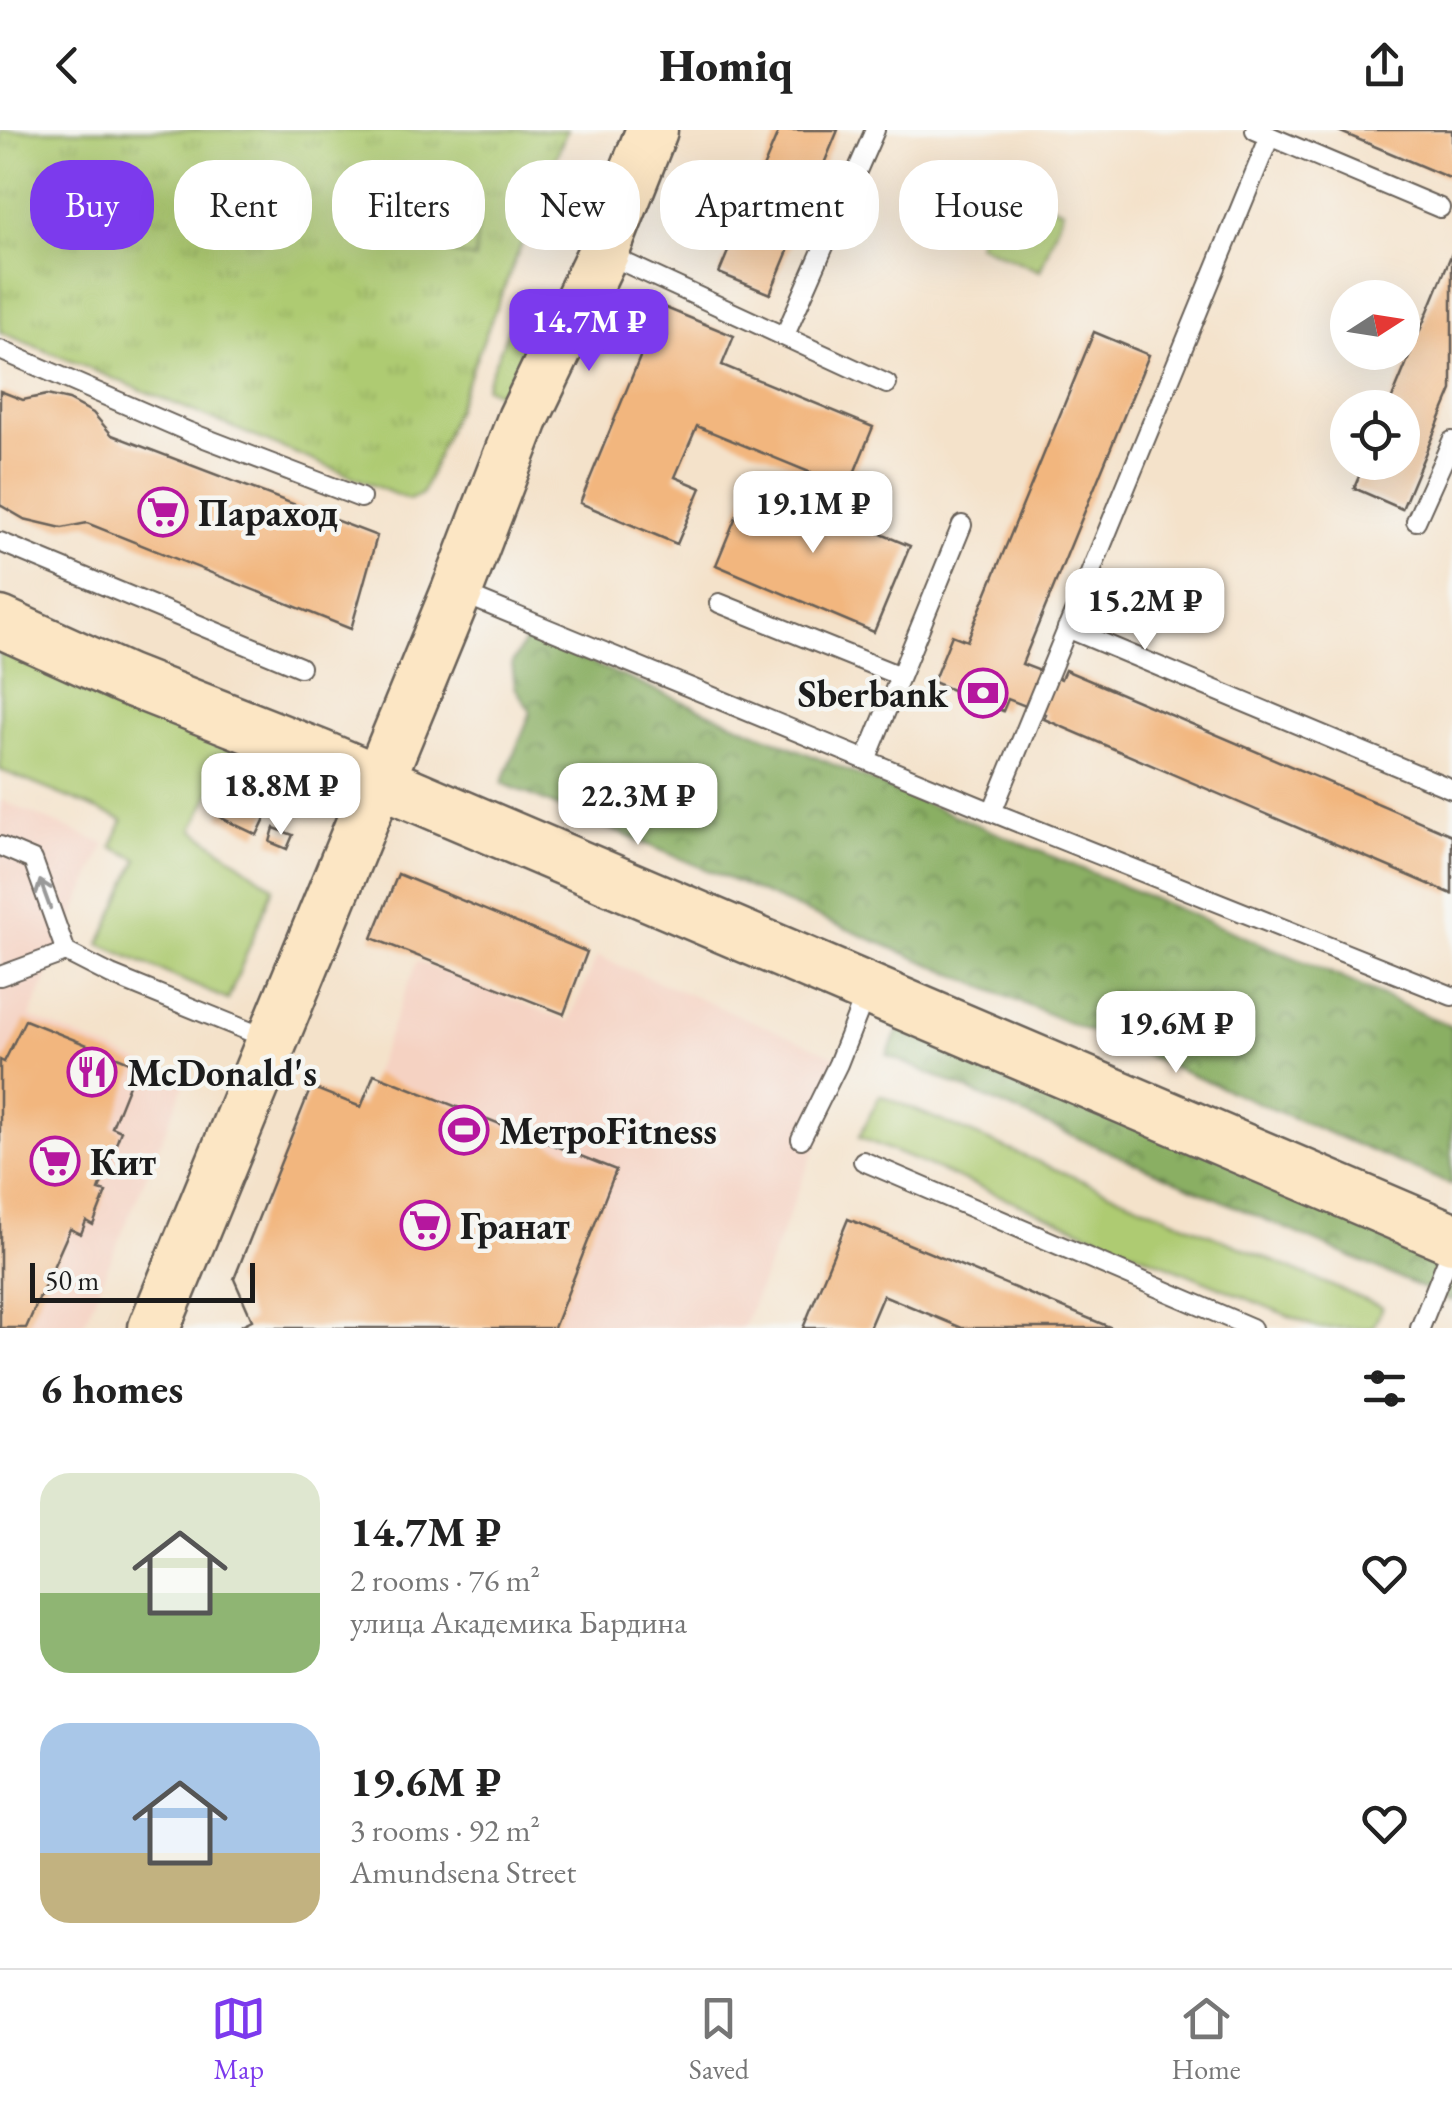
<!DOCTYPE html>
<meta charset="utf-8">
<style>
:root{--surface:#fff;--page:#f6f6f6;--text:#222;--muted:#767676;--line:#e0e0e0;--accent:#7c3aed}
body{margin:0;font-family:"EB Garamond",serif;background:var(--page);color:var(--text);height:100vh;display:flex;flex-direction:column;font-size:38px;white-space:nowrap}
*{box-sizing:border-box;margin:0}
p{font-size:32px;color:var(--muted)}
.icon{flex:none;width:55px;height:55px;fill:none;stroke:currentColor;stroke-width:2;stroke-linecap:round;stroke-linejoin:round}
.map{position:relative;height:1198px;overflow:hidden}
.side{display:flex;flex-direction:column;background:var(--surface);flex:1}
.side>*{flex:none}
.guide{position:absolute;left:30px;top:30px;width:1392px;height:90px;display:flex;gap:20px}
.needle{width:65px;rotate:78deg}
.buttons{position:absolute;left:1330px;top:150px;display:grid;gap:20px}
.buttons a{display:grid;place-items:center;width:90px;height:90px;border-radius:50%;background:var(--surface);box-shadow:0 10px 40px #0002;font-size:50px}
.scale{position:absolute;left:30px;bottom:25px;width:225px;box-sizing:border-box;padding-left:10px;border:5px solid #1c1c1c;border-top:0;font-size:28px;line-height:35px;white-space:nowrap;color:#1c1c1c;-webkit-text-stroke:8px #f6f6f2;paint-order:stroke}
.price{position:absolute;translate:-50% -85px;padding:0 22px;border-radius:20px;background:#fff;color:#222;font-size:32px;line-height:65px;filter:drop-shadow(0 2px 5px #0008)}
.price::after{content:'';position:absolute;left:50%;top:60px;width:30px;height:22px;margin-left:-15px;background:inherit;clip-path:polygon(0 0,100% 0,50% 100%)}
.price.active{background:var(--accent);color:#fff}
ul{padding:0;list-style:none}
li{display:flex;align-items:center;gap:30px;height:250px;padding:0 40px}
li span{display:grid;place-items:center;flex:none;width:280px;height:200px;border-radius:30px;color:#555}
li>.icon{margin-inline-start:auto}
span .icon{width:120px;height:120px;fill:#fffc;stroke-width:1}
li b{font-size:42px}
h2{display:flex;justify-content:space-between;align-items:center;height:120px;padding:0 40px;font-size:42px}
.pill{padding:0 35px;border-radius:40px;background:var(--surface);box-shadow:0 10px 40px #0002;font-size:35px;line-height:90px}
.pill.active{background:var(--accent);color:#fff}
header{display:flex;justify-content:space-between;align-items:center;height:130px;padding:0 40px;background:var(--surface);font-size:45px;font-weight:800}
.dock{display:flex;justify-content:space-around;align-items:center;height:140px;border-top:2px solid var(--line);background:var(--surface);font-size:28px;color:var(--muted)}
.dock a{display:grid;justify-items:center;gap:5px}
.dock .active{color:var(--accent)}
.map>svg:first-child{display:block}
.built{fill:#f5d2c2}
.grass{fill:#aecb72;stroke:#657447;stroke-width:2.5}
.forest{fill:url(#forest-crowns);stroke:#536640;stroke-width:2.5}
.park{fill:url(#park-tufts);stroke:#657447;stroke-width:2.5}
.garden{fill:url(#garden-furrows);stroke:#657447;stroke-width:2.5}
.building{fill:#f2b67e}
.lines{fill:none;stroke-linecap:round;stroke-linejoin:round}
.lane-casing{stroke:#686159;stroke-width:22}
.secondary-casing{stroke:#686159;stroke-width:55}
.lane{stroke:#fff;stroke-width:18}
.secondary{stroke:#fce6c4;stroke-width:50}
.oneway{stroke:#999}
.labels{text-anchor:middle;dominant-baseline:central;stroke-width:9;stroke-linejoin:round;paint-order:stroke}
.poi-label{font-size:38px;font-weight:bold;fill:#1c1c1c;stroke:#f6f6f2;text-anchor:start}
</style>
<header><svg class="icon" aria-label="back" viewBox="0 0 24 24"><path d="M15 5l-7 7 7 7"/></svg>Homiq<svg class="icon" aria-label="share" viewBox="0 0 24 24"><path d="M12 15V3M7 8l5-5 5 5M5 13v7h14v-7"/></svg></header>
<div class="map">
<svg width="1452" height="1198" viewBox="0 0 1452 1198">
<defs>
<pattern id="forest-crowns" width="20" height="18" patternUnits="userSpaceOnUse" patternTransform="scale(2.5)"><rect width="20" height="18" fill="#8aaf64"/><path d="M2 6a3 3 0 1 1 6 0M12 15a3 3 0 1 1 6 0" fill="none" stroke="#708e52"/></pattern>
<pattern id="park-tufts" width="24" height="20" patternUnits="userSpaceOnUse" patternTransform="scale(2.5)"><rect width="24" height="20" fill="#aecb72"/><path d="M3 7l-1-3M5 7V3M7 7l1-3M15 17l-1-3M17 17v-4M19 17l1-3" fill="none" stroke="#95ae62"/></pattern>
<pattern id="garden-furrows" width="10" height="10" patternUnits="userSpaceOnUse" patternTransform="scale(2.5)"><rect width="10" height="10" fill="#aecb72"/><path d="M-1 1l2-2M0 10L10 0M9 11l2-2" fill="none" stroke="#95ae62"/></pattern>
</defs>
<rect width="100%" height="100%" fill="#f6f6f2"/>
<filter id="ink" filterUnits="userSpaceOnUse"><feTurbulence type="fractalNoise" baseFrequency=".01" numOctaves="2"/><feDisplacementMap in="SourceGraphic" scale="20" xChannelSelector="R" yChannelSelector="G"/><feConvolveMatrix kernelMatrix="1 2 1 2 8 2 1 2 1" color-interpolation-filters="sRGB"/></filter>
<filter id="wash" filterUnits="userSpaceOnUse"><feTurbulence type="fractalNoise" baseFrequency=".0048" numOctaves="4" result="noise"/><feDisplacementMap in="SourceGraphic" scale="40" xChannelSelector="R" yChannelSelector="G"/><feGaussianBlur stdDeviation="2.25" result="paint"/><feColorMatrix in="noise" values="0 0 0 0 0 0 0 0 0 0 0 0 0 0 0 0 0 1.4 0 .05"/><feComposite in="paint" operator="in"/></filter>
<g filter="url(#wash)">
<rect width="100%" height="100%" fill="#f4e2ca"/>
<path class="built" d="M0,670l105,44 -75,173 156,64 -104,247h-82z
M597,826l253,106 -107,266h-488l-21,-49 77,-192 50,19 56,-145 152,61z"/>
<path class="grass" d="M1002,55l61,25 -23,61 -63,-27z
M518,176l25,12 -35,80 -23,-11z
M0,522l57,22 227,98 -13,25 -51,-23 -27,55 80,58 -45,113 -128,-56 38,-85 -26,-12 11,-27 -123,-50z
M880,965l502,212 -9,21h-55l-459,-191z"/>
<path class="forest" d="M525,511l23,4 790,331 114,51v158l-950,-402 29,-71 -16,-25 -3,-24z
M905,885l547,231v55l-565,-246z"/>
<path class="park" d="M0,0h567l-145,364 -13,6 -409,-168z
M934,30l50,20 -14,50 -58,-20z"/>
<path class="garden" d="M439,67l40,10 -4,52 -51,-13z"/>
<g id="blocks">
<path class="building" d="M779,0h59l-68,164 -51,-21z
M1336,0h116v49z
M1452,123v137l-50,119 -48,-21 11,-26h37v-54h-14z
M661,176l73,30 -12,29 151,62 -25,61 -151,-62 -22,51 26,11 -24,56 -97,-41z
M1094,202l55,23 -127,309 39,15 4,-9 387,165v59l-408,-175 2,-5 -38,-15 -5,12 -70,-29 19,-47 15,6z
M0,261l23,9 24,-5 22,5 24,13 19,22 265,101 -26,93 -264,-106 -25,5 -38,-9 -24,-14z
M751,350l159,66 -36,86 -158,-67z
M229,664l39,18 -11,23 -38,-18z
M274,698l19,7 -6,14 -17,-7z
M398,744l189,78 -23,62 -192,-76z
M25,890l112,45 -25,62 9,4 -22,59 7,2 -13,33 -7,-4 -5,13 -11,-5 -44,99h-26v-268l4,2z
M374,944l242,96 -62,158h-311l-1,-3 10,-5 -18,-41 77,-192 50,20z
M848,1089l264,109h-150l-79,-33 -14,33h-66z"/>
</g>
</g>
<g filter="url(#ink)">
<use href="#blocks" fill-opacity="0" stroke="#686159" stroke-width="2.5"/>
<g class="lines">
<g class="lane-casing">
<path id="lane" d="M1255,0l185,78
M606,124l281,130
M785,205l90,-205
M0,220l189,82 172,66
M1416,391l36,-80
M0,412l300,125
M461,463l531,219 460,184
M719,473l181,73
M1067,498l385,161
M866,630l96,-235
M992,682l278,-676
M0,716l33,14 33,92 -66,24
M66,822l45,23 157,64
M801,1009l37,-75 28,-71
M863,1031l389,167
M1420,1198l32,-80"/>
</g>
<g class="secondary-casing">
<path id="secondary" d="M0,492l126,57 193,76 1133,483
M154,1198l303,-737 66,-172 80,-166 49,-123"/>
</g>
<use href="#lane" class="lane"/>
<use href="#secondary" class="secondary"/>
</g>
<defs><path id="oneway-shaft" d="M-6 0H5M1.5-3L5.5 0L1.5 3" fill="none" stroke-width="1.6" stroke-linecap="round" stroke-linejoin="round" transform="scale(2.5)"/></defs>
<use class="oneway" href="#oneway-shaft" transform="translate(45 764) rotate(-110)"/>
</g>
<defs>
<g id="supermarket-ring" transform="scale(2.5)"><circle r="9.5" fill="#f6f6f2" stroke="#b5179e" stroke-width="1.5"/><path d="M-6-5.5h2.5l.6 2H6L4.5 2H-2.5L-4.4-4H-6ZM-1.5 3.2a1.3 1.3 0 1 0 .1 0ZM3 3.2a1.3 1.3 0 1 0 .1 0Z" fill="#b5179e"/></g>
<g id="bank-ring" transform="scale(2.5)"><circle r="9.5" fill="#f6f6f2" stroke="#b5179e" stroke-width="1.5"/><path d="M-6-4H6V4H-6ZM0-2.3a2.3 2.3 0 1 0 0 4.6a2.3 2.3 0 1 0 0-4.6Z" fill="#b5179e"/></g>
<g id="restaurant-ring" transform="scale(2.5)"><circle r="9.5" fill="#f6f6f2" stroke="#b5179e" stroke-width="1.5"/><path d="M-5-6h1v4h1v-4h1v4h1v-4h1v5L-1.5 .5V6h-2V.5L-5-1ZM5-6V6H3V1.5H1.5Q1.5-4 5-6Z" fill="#b5179e"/></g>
<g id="stadium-ring" transform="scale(2.5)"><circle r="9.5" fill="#f6f6f2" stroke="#b5179e" stroke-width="1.5"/><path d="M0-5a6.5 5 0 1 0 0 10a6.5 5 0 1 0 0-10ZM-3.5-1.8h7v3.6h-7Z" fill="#b5179e"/></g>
</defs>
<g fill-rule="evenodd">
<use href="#supermarket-ring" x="163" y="382"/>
<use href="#bank-ring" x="983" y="563"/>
<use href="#restaurant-ring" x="92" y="942"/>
<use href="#stadium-ring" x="464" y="1000"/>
<use href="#supermarket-ring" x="55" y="1031"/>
<use href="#supermarket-ring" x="425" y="1095"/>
</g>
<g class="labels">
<g class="poi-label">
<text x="198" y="382">Параход</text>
<text x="948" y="563" text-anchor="end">Sberbank</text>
<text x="127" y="942">McDonald's</text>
<text x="499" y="1000">МетроFitness</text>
<text x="90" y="1031">Кит</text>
<text x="460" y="1095">Гранат</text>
</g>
</g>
</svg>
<div class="buttons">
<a><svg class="needle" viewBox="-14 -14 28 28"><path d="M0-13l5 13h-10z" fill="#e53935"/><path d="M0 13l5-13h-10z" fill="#767676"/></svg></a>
<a><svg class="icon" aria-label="locate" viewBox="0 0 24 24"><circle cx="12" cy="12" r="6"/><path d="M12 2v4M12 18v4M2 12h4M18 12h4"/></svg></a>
</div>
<div class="scale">50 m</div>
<b class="price active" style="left:589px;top:244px">14.7M ₽</b>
<b class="price" style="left:813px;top:426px">19.1M ₽</b>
<b class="price" style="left:1145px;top:523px">15.2M ₽</b>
<b class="price" style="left:281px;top:708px">18.8M ₽</b>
<b class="price" style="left:638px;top:718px">22.3M ₽</b>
<b class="price" style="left:1176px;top:946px">19.6M ₽</b>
<div class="guide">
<a class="pill active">Buy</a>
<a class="pill">Rent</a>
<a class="pill">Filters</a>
<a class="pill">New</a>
<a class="pill">Apartment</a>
<a class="pill">House</a>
</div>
</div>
<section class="side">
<h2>6 homes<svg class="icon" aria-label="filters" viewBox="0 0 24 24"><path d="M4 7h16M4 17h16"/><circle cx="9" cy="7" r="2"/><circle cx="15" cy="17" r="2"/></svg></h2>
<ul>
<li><span style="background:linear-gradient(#dfe7d0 60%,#8fb573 0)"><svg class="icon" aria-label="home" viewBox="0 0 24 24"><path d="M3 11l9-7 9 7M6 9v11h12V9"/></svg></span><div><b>14.7M ₽</b><p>2 rooms · 76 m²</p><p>улица Академика Бардина</p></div><svg class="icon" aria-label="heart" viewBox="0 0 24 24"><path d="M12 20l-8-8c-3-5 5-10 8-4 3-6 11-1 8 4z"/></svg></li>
<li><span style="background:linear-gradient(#a9c7e8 65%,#c2b280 0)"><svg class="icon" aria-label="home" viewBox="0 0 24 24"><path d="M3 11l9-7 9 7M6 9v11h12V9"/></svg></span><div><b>19.6M ₽</b><p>3 rooms · 92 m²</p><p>Amundsena Street</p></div><svg class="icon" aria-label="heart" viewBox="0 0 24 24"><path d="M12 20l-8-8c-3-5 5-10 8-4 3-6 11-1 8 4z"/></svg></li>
</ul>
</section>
<nav class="dock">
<a class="active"><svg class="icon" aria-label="map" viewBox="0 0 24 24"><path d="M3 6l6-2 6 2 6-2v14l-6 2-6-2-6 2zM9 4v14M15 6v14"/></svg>Map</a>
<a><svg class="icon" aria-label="saved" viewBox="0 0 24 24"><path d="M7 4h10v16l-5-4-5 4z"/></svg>Saved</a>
<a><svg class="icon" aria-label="home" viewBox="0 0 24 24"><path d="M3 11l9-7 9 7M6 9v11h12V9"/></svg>Home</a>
</nav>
